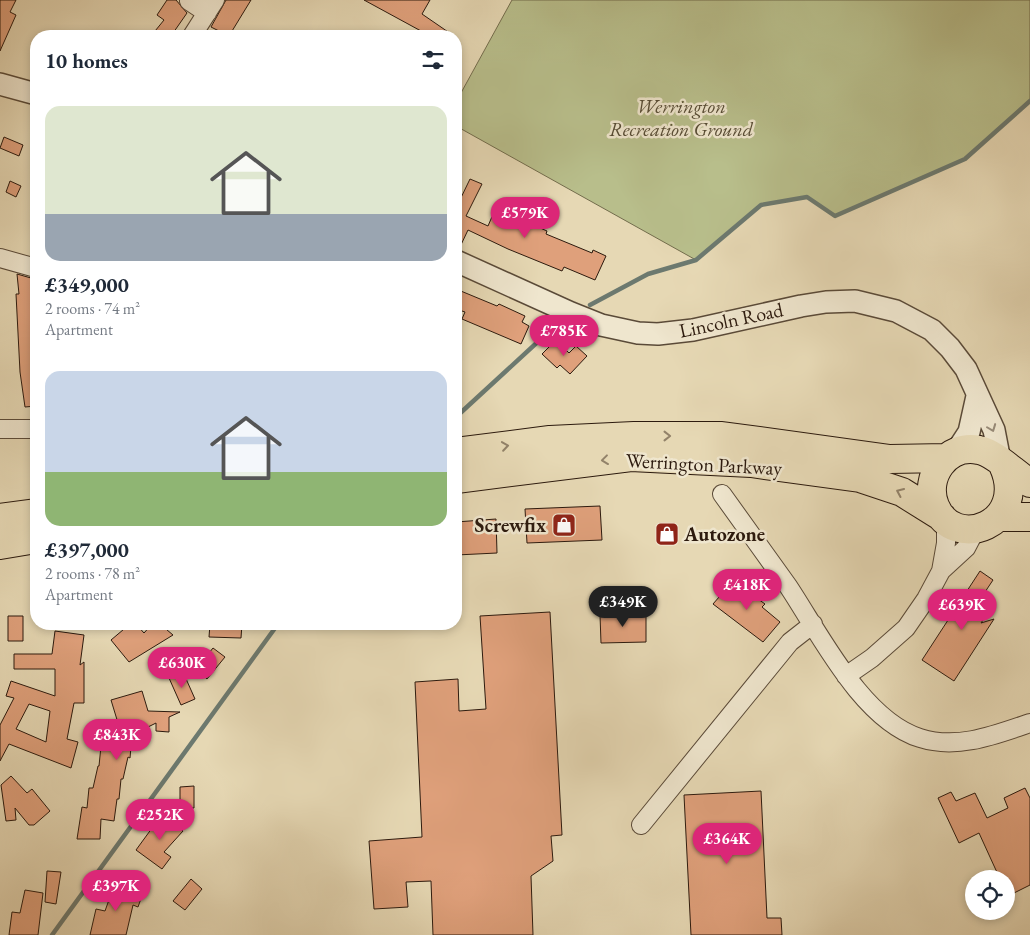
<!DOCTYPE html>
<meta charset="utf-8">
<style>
:root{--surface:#fff;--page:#f6f6f7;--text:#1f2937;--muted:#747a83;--accent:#db2777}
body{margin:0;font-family:"EB Garamond",serif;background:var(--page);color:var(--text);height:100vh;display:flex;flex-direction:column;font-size:19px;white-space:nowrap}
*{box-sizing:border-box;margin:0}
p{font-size:16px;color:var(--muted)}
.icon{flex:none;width:28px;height:28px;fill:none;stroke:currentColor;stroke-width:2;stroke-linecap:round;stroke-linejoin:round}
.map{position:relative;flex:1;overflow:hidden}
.drawer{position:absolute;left:30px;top:30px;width:432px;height:600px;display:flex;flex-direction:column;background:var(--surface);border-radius:20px;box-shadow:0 2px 8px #0003}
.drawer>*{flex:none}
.fabs{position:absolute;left:965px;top:870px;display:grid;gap:10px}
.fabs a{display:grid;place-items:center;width:50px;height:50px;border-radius:50%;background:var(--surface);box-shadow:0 2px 8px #0003;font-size:25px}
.price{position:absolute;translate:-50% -42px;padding:0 11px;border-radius:18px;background:var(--accent);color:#fff;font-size:16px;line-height:32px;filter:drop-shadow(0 1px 2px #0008)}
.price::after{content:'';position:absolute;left:50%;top:30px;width:15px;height:11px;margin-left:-8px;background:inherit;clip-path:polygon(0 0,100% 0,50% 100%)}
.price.current{background:#222;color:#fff}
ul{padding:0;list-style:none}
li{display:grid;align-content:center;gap:10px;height:265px;padding:0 15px}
li span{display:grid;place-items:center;height:155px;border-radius:15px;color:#555}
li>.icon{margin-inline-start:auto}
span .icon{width:90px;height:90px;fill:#fffc;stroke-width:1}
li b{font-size:21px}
h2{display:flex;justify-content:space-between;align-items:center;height:60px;padding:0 15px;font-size:21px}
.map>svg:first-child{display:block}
.green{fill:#b8be8b;stroke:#726c4c}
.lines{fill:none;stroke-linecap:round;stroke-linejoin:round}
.stream{stroke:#6c796f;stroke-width:4.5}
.building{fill:#dfa07b;stroke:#2c1a0e;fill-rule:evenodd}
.minor-casing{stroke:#5a4a38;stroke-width:20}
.tertiary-casing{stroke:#5a4a38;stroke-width:24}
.trunk-casing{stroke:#2c1a0e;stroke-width:30}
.minor{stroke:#efe6ce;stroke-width:18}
.tertiary{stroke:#efe6ce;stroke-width:21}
.trunk{stroke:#e6d8b4;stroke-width:28}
.oneway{stroke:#978a78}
.oneway2{stroke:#928269}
.labels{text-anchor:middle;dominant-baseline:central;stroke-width:5;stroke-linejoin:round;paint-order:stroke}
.park-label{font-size:20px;font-style:italic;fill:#564b34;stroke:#efe6ce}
.street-label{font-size:20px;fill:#2c1a0e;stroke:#efe6ce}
.poi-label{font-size:20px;font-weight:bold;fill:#2c1a0e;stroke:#efe6ce;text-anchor:end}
</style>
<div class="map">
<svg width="1030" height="935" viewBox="0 0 1030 935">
<rect width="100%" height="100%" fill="#e6d8b4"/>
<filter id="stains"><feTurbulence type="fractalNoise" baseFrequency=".004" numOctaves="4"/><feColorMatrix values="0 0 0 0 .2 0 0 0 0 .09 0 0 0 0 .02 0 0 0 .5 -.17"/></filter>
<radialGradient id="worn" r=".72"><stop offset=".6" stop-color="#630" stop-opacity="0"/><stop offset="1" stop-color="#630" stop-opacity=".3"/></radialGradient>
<path class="green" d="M512,0h518v101l-65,58 -130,57 -28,-19 -46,8 -65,55 -240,-134v-24z"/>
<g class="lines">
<path class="stream" d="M590,305l58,-31 48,-14 65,-55 46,-8 28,19 130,-57 65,-58
M456,417l87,-80 14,-10
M52,935l226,-311"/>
</g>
<path class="building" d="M0,0h16l-6,12 6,3 -16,36z
M167,0h9l11,13 -16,23h-20l13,-16 -7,-5z
M226,0h25l-22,36 -18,-9z
M364,0h66l-8,14 32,22h-37l4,-5z
M4,137l19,8 -4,11 -19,-8z
M470,179l12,5 -16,32 22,10 6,-14 9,3 1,-3 43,19 -1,3 46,19 1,-3 13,6 -11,24 -31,-13 -2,4 -54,-22 -40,-19 -9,19h-3v-41z
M10,181l11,5 -5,11 -10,-5z
M17,274l14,4 5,46v82l-11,1 -5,-35 -4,-78h3z
M456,289l41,17 2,-2 26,12 -3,6 7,4 -8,18 -59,-25 3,-7 -9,-3z
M556,340l13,13 7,-7 11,10 -17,18 -10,-9 -3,3 -15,-14z
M600,506l2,34 -75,3 -2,-34z
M496,519l1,34 -41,2v-33z
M980,571l13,9 -12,18 12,8 -12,17 13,-4 -40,62 -32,-21z
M733,581l32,23 -3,3 18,15 -17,20 -50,-38z
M550,612l12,223 -11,1 2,25 -22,15 2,59h-100l-2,-54 -25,1 2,25 -34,2 -5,-68 53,-4 -7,-155 43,-3 1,32 27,-2 -6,-93z
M646,614v28l-45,1 -1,-28z
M8,616h15v25h-15z
M130,624h6l8,9 8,-9h8l13,11 -44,27 -18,-22z
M210,624h32l-1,14 -32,-1z
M55,631l29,4 -4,30 4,-3v41h-10l-7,36 11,3 -7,26 -62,-24 -9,17v-36l14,-27 -8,-2 5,-15 44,15v-27h-41v-15h38zM29,704l21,7 -4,31 -30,-13z
M213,648l12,9 -18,22 -11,-10z
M183,672l12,27 -14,6 -12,-27z
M142,691l6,20 32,1 -11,5v15l-13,-1v-8l-24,12 -2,23 -2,-1 -5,22h-2l-2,20h-2l-3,22 -13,-2 -1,20h-23l5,-32 5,1 2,-20h4l5,-22h1l2,-20 16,2 -9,-20 10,-5 -7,-23z
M11,776l16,17 5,-4 18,22 -16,14h-5l-14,-17 1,12 -10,1 -5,-36z
M194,786v22h-14v-21z
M1025,788l5,10v87l-24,12v-18h-6l-21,-46 -20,10 -21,-45 13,-6 5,9 19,-8 12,25 21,-10 -4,-10z
M761,791l6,127h14l1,17h-91l-7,-140z
M163,813l20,18 -19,21 7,5 -9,12 -26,-19z
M47,871l14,1 -5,32 -11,-2z
M191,879l11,10 -17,21 -12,-9z
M115,883l28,10 -5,14 -5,-2 -7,30h-36l6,-26 9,2z
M25,890l18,3 -5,42h-29l3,-23 8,1z"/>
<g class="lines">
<g class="minor-casing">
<path id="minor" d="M189,1l18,12
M192,36l23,-36
M0,258l36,10
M0,429h36
M722,494c22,31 44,61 66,92 32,48 74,134 132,152 37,12 75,-3 110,-15
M941,571l5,-28v-23
M846,676l26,-18 34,-30 20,-29 15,-28 25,-23 10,-19
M641,825l149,-183 23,-18"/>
</g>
<g class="tertiary-casing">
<path id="tertiary" d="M0,84l36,10
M456,261l115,52 30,12 37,8 20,1 35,-4 108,-24 25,-4 29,-1 41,10 36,19 18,18 16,21 28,61 6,31
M956,452l13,-20 8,-36"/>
</g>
<g class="trunk-casing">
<path id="trunk" d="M456,452l94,-12 84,-4h88l168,23 56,-1
M1003,465c27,59 -49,88 -68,41 -12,-29 12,-63 44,-56 16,3 36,24 51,33
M456,479l175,-22 120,6 109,15 42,14 40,25
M1000,517h30
M0,518l36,-5
M0,545l36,-6"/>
</g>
<use href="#minor" class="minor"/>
<use href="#tertiary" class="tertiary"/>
<use href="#trunk" class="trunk"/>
</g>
<defs><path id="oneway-chevron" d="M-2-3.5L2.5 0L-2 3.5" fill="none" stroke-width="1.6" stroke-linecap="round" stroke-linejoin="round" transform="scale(1.25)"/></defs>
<use class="oneway" href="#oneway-chevron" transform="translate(992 428) rotate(69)"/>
<g class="oneway2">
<use href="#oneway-chevron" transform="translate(667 436)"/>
<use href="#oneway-chevron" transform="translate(505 446) rotate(-8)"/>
<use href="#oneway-chevron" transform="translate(605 460) rotate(173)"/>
<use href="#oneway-chevron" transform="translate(900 492) rotate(-156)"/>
</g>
<defs>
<g id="shop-square" transform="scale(1.25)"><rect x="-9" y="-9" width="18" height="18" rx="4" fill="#8f2418" stroke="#efe6ce"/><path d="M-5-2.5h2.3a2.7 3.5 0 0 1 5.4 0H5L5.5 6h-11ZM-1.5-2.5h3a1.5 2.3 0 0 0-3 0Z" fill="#fff"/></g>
</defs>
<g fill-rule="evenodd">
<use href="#shop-square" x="564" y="525"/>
<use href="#shop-square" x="667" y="534"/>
</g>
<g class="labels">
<g class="park-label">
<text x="681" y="106">Werrington<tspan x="681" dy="23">Recreation Ground</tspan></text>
</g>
<g class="street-label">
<text transform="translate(731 320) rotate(-12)">Lincoln Road</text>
<text transform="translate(704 464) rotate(3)">Werrington Parkway</text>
</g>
<g class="poi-label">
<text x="546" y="525">Screwfix</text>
<text x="684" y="534" text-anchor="start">Autozone</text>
</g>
</g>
<rect width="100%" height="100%" filter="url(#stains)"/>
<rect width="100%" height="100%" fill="url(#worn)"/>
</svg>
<div class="fabs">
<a><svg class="icon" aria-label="locate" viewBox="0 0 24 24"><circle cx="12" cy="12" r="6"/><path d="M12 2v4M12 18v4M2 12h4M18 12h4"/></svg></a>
</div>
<b class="price" style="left:525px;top:239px">£579K</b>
<b class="price" style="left:564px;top:357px">£785K</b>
<b class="price" style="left:747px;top:611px">£418K</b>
<b class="price current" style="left:623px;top:628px">£349K</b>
<b class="price" style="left:962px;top:631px">£639K</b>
<b class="price" style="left:182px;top:689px">£630K</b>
<b class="price" style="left:117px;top:761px">£843K</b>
<b class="price" style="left:160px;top:841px">£252K</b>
<b class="price" style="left:727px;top:865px">£364K</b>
<b class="price" style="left:116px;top:912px">£397K</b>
<section class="drawer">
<h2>10 homes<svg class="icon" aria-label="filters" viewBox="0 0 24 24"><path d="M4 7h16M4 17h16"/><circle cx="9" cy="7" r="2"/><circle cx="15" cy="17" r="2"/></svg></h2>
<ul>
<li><span style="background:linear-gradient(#dfe7d0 70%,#9aa5b1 0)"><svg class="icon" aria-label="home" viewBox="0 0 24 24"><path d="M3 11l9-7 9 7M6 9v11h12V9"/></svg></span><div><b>£349,000</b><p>2 rooms · 74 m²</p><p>Apartment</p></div></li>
<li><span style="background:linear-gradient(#c9d6e8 65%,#8fb573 0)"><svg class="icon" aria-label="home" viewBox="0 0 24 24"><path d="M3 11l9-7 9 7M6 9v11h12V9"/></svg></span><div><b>£397,000</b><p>2 rooms · 78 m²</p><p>Apartment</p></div></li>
</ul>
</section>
</div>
